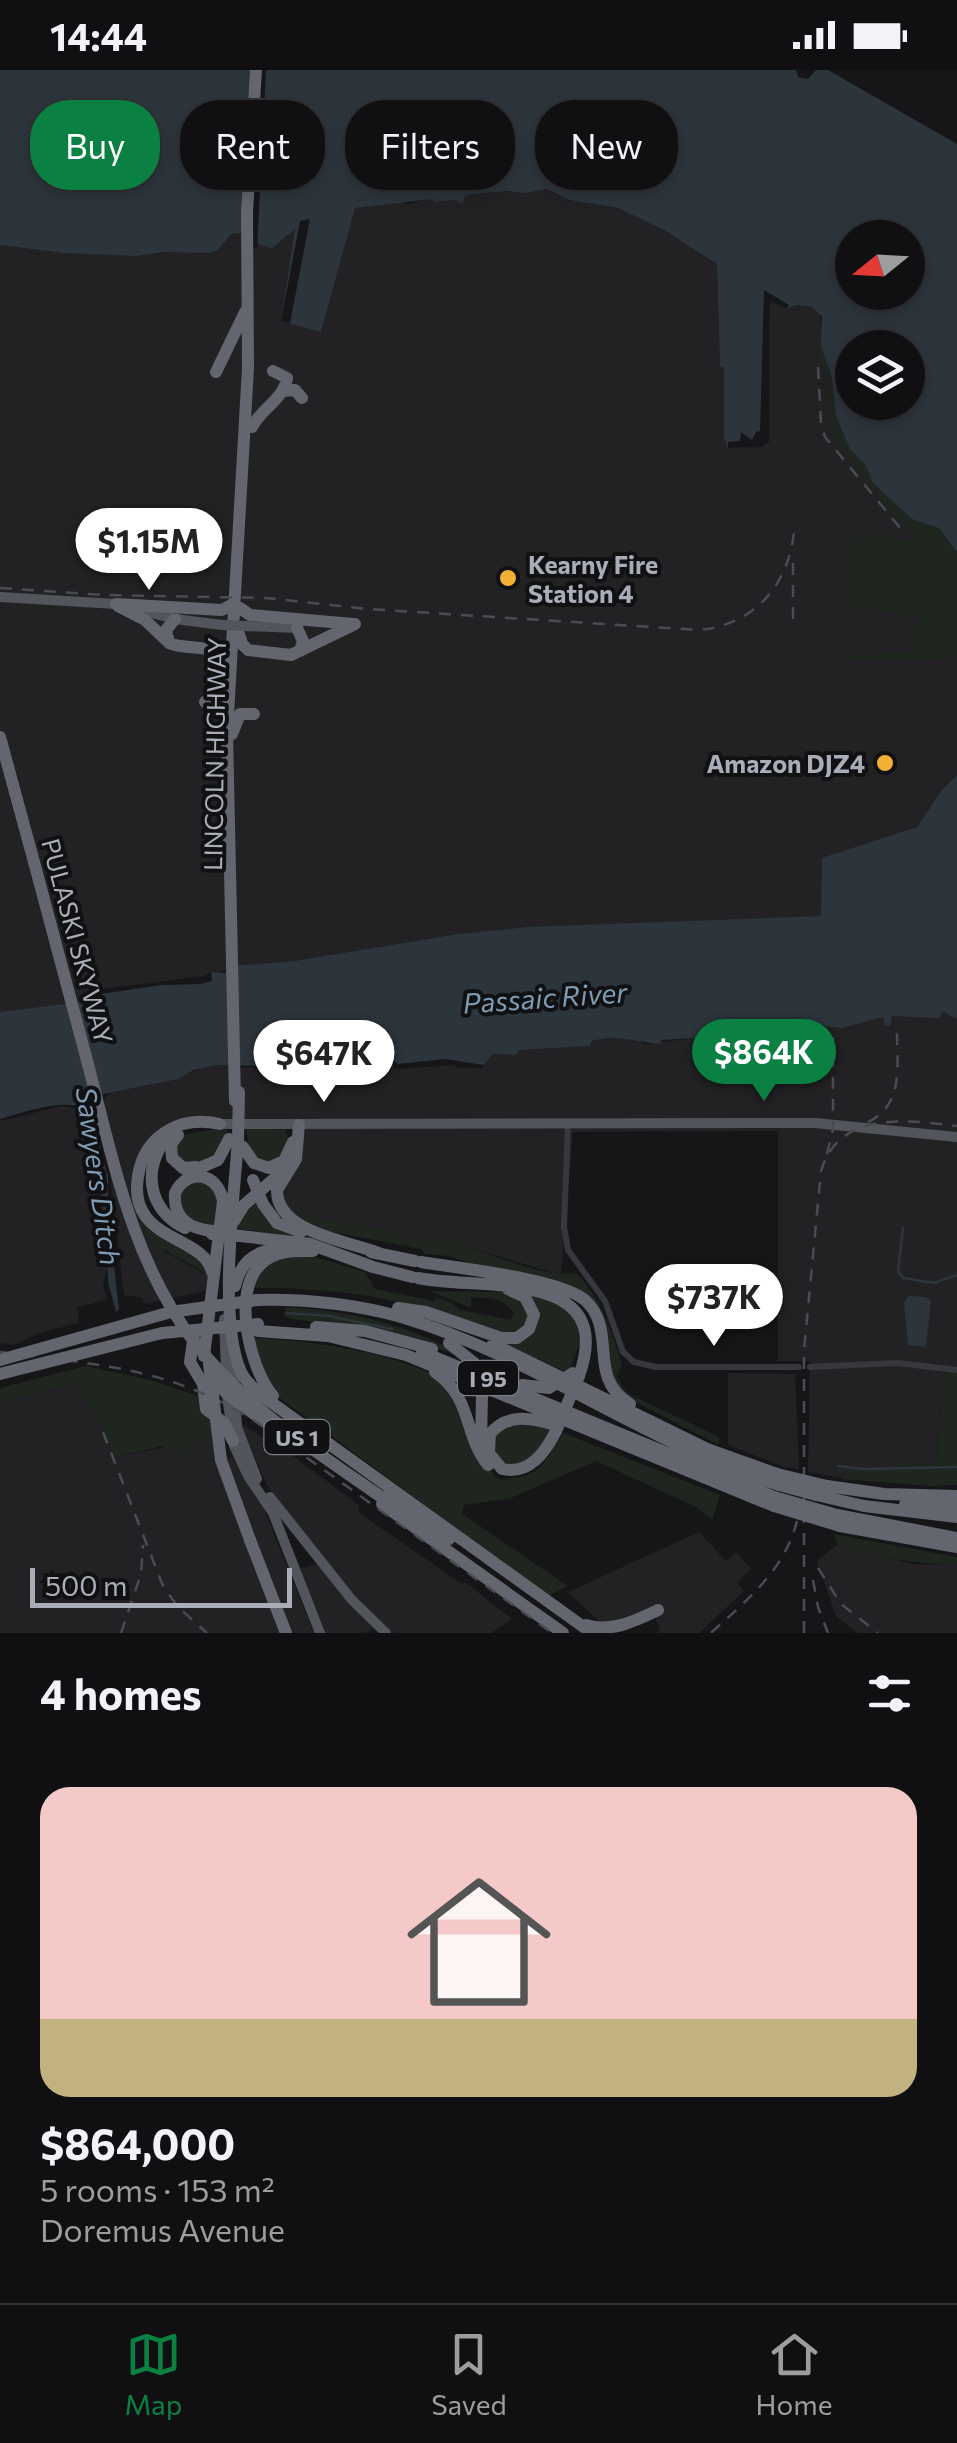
<!DOCTYPE html>
<meta charset="utf-8">
<style>
:root{--surface:#101012;--page:#19191b;--text:#f1f3f6;--muted:#9c9d9f;--line:#303032;--accent:#0b8043}
body{margin:0;font-family:Commissioner,sans-serif;background:var(--page);color:var(--text);height:100vh;display:flex;flex-direction:column;font-size:38px;white-space:nowrap}
*{box-sizing:border-box;margin:0}
p{font-size:32px;color:var(--muted)}
.icon{flex:none;width:55px;height:55px;fill:none;stroke:currentColor;stroke-width:2;stroke-linecap:round;stroke-linejoin:round}
.map{position:relative;height:1563px;overflow:hidden}
.side{display:flex;flex-direction:column;background:var(--surface);flex:1}
.side>*{flex:none}
.top-card{position:absolute;left:30px;top:30px;width:898px;height:90px;display:flex;gap:20px}
.needle{width:65px;rotate:252deg}
.controls{position:absolute;left:835px;top:150px;display:grid;gap:20px}
.controls a{display:grid;place-items:center;width:90px;height:90px;border-radius:50%;background:var(--surface);box-shadow:0 5px 15px #0003,0 0 0 2px var(--line);font-size:50px}
.scale{position:absolute;left:30px;bottom:25px;width:262px;box-sizing:border-box;padding-left:10px;border:5px solid #a8adb8;border-top:0;font-size:28px;line-height:35px;white-space:nowrap;color:#a8adb8;-webkit-text-stroke:8px #111113;paint-order:stroke}
.price{position:absolute;translate:-50% -85px;padding:0 22px;border-radius:35px;background:#fff;color:#222;font-size:32px;line-height:65px;filter:drop-shadow(0 2px 5px #0008)}
.price::after{content:'';position:absolute;left:50%;top:60px;width:30px;height:22px;margin-left:-15px;background:inherit;clip-path:polygon(0 0,100% 0,50% 100%)}
.price.on{background:var(--accent);color:#fff}
ul{padding:0;list-style:none}
li{display:grid;align-content:center;gap:20px;height:530px;padding:0 40px}
li span{display:grid;place-items:center;height:310px;border-radius:30px;color:#555}
li>.icon{margin-inline-start:auto}
span .icon{width:180px;height:180px;fill:#fffc;stroke-width:1}
li b{font-size:42px}
h2{display:flex;justify-content:space-between;align-items:center;height:120px;padding:0 40px;font-size:42px}
.tag{padding:0 35px;border-radius:40px;background:var(--surface);box-shadow:0 5px 15px #0003,0 0 0 2px var(--line);font-size:35px;line-height:90px}
.tag.on{background:var(--accent);color:#fff}
.status{display:flex;justify-content:space-between;align-items:center;height:70px;padding:0 50px;background:var(--surface);direction:ltr}
.status svg{height:28px;fill:currentColor}
.menu{display:flex;justify-content:space-around;align-items:center;height:140px;border-top:2px solid var(--line);background:var(--surface);font-size:28px;color:var(--muted)}
.menu a{display:grid;justify-items:center;gap:5px}
.menu .on{color:var(--accent)}
.map>svg:first-child{display:block}
.built{fill:#222225}
.green{fill:#1e261f}
.water{fill:#2c353c;fill-rule:evenodd}
.pier{fill:#161618}
.lines{fill:none;stroke-linecap:round;stroke-linejoin:round}
.stream{stroke:#2c353c;stroke-width:2.5}
.minor{stroke:#37383d;stroke-width:6}
.major{stroke:#53555c;stroke-width:10}
.highway{stroke:#63666e;stroke-width:12}
.rail{stroke:#4a4c52;stroke-width:2.5;stroke-dasharray:12 10;stroke-linecap:butt}
.major-bridge{stroke:#53555c;stroke-width:10}
.highway-bridge{stroke:#63666e;stroke-width:12}
.poi-dot{fill:#f2b134;stroke:#111113;stroke-width:4}
.labels{text-anchor:middle;dominant-baseline:central;stroke-width:8;stroke-linejoin:round;paint-order:stroke}
.shield{fill:#111113;stroke:#7b7e86;stroke-width:2.5}
.shield-label{font-size:22px;font-weight:bold;fill:#a8adb8}
.poi-label{font-size:25px;font-weight:bold;fill:#a8adb8;stroke:#111113;text-anchor:start}
.street-label{font-size:25px;fill:#a8adb8;stroke:#111113}
.water-label{font-size:28px;font-style:italic;fill:#7f9bb3;stroke:#111113}
</style>
<div class="status"><b>14:44</b><svg viewBox="0 0 49 12"><path d="M0 12V9h3v3zM5 12V6h3v6zM10 12V3h3v9zM15 12V0h3v12zM26 1h20v11H26zM47 4h2v5h-2z"/></svg></div>
<div class="map">
<svg width="957" height="1563" viewBox="0 0 957 1563">
<rect width="100%" height="100%" fill="#161618"/>
<path class="built" d="M532,119h13l23,11 50,8 70,35 29,21 3,102h5l5,82 32,-1 7,-5 1,-142 21,9 4,-4 17,2 7,7 13,64 125,175v222l-16,16 -24,36 -63,22 -33,67 -12,3 -291,9 -60,6 -164,27 -66,5 -5,6h-12l-7,4 -109,14 -3,7 -24,8 -68,7v-767l63,8 94,1 67,-14 7,-7 28,-2 27,7 4,-7 65,-23 45,-6 9,2 24,-6 1,4 23,-2 7,-5z
M943,942l14,7v353l-13,1 -8,91 -87,4 -8,10 -33,-6 2,-111h-32v-230l-205,1 -12,143 -91,-27 -1,-7h-61l-2,-6 -109,-22 -10,-17 -1,-7 19,-27 1,-38h-80l-1,-6 -14,-1 -50,13 -27,63 30,58 45,25 -4,15 -60,13 -3,-6 -18,-3 -22,-191 6,-11 71,-14 11,-8 26,-6h13l1,3 46,-2 1,-6 4,-1 28,-1 2,9 11,-1v-8l43,-8 27,1 2,18 62,-4 1,3h26l2,-7 7,-7 24,1 3,-5 71,-4 2,-5 8,-2 36,-1 8,6 52,-6 21,-7 36,1 56,-7 33,3 42,-12 5,10 3,-10z
M62,1036l23,4 23,156 -5,19 5,15 -31,7 2,16 -40,10 -25,12 -14,-2v-222z
M728,1303l67,1 4,95 -15,-2 -56,-22z
M75,1314l25,34 14,39 101,-20 4,23 14,-3 29,47 52,129h-314v-230z
M240,1353l50,31 69,51 -1,7 104,72 3,-2 47,37 -21,14h-98l-37,-36 -90,-113z
M699,1462l27,29 10,-9 15,17 -14,13 7,9 -45,42h-42l3,-3 -8,-21 -47,18 -37,-35z
M838,1474l74,20 45,1v68h-100l-21,-17 -19,-55z
M318,1494l32,41 24,23 -9,5h-40l-25,-65z"/>
<path class="green" d="M819,244l2,32 11,32 5,43 13,28 16,17 6,14 30,30 10,9 27,9 18,24v106l-106,3 -5,-5 67,-5 4,-28 8,-7 -6,-5 -10,9h-5l-3,-9 -25,2 -2,-5 -22,4 -1,-75 66,2 1,-4 -20,-14 -69,-89 1,-27 -3,-30 -8,-19z
M228,1057c-4,25 -25,47 -51,34l-1,-21 5,-5z
M246,1059h39l4,11 -9,18 -18,5 -12,-11z
M306,1060l-1,32 -19,27 1,7 10,17 110,22 1,6h61l1,7c33,10 71,29 106,25 26,27 35,56 46,91l-6,12 11,17 92,44v8l-97,-50 -8,-10 -21,-83 -145,-46 -23,-2 -3,-5 -101,-19 -17,-6 -22,-19 1,-23z
M205,1111l13,13v34l-14,-1 -20,-10 -6,-23 9,-11z
M258,1127l10,21 50,22 -85,-12z
M142,1147l62,41 5,18c-27,-21 -58,-23 -71,-58z
M308,1185l57,17 10,17 60,12 1,-4 16,6 8,7 51,10 3,-7c-11,-15 -25,-16 -43,-15v10l-42,-17 75,1 20,10 5,19 -13,13c-26,0 -50,-14 -75,-21 -65,-19 -123,-26 -190,-25l18,-27z
M520,1220l28,8 27,18 5,27 -12,30 -70,-33 34,-11z
M286,1237c59,3 124,17 176,49l-88,-26 -82,-11 -8,-3z
M252,1268c42,1 178,16 200,54 18,29 21,66 48,88 42,-4 41,-13 63,-47l157,62 -8,25 -14,-12 -102,-47 -85,37 -47,7 -2,9 106,72 -20,10 -275,-203z
M86,1296l64,14 52,17c1,18 12,26 13,40l-25,7 1,6 -12,5 -16,-9 -49,11 -14,-39 -25,-34 -75,19v-15z
M957,1302v113l-27,1 -89,-7 8,-11 87,-4 8,-91z
M518,1352l35,7 -22,30 -20,8 -17,-10 3,-27z
M833,1464l124,23v8c-42,-1 -79,-7 -119,-21z"/>
<path class="water" d="M0,0h796l2,7 10,2 8,-9h12l129,74v408l-18,-24 -27,-9 -39,-36 -7,-17 -16,-17 -14,-33 -4,-38 -11,-32 1,-29 -10,-10 -16,-2 -8,4 -18,-9 -1,142 -7,5 -34,1 -4,-10v-71l-4,-1 -3,-102 -48,-31 -51,-25 -49,-8 -23,-11 -22,4 -17,-2 -42,4 -3,9 -6,-4 -22,2 -1,-3 -78,9 -34,124 -40,-11 14,-92 -23,19 -14,-4v-13l-27,3 -13,16 -8,3 -44,-1 -30,4 -73,-3 -63,-8zM852,168h56v54h-56zM852,278h56v54h-56z
M957,705v244l-14,-7 -4,6 -47,-2 -2,10 -5,-1 -2,-8 -41,11 -33,-3 -39,2 -28,6 -25,-2 -21,7 -34,2 -2,4c-22,-2 -45,-10 -68,-3l-2,5 -71,4 -3,5 -24,-1 -8,11 -39,-6 -47,5 -5,-3 -1,-12 -29,-1 -42,8 -1,8 -7,1 -3,-7c-15,-3 -28,-1 -38,8l-55,-1 -24,5 -14,9 -76,15c-2,8 -5,17 -6,25 0,8 7,50 11,56v40l11,94 -3,3 -8,-30 -1,-38 -18,-134c-27,-13 -62,2 -89,9v-107l80,-10v-5l82,-12 39,-1 11,-3 -1,-9 14,1 3,-7 66,-5 164,-27 69,-7 294,-11 1,-58 95,-31 24,-36z
M908,1226l18,1 5,4 -5,46 -18,-2 -4,-42z"/>
<path class="pier" d="M250,0h16l-9,180 -4,-4 -9,-90z
M310,149l-20,104 -9,-2 19,-100z
M764,220l25,15 -2,4 -17,-8 -1,141 -7,5 -34,1v-6l12,-1 1,-9 11,8 4,-8 4,-1z"/>
<g class="lines">
<path class="stream" d="M903,1158l-5,43 5,7 31,5 23,-8
M286,1243l43,3 63,13
M838,1396l26,3 93,-2"/>
<path class="minor" d="M568,1054l-4,103 4,23 37,51 18,51 11,10 22,5h143
M810,1297l87,-4 60,7"/>
<path class="major" d="M0,527l116,7 59,15 47,6
M245,556l52,2
M220,1054l595,-1 142,14
M224,1249l3,77 7,50 14,30 25,37 47,120
M233,1290l4,67 20,52
M270,1427l82,103 34,33"/>
<path class="highway" d="M216,302l29,-60
M283,321l12,-1 7,8
M252,357c9,-18 32,-28 35,-49l-14,-7
M116,534l106,6 11,-6
M118,536l27,14 21,20
M240,538l10,7 103,9
M175,549l-9,11 3,13c17,8 50,-1 58,20 7,18 -11,29 -22,39
M297,558l6,13 -3,10
M238,561l4,13 6,6 43,5 64,-31
M232,664l8,-20h14
M235,1031l-8,-369 21,-364 -1,-156 9,-142
M299,1055l-3,34 -19,31c-1,42 70,51 102,63
M178,1065l-7,9 1,14 11,10 13,-1
M168,1067c-27,30 -20,74 17,91
M238,1070c-4,58 -20,181 3,232 4,9 12,16 20,23l331,238
M243,1077l11,16 15,5 15,-7 9,-19
M188,1103l30,-13 11,-21
M263,1134l14,19 24,9
M234,1151l10,-16 39,-34
M240,1166l70,8 63,23 39,10
M371,1182l44,9
M421,1192c36,6 142,17 165,39 32,31 0,76 44,103
M212,1202c-9,-40 -92,-29 -72,-105 4,-15 14,-28 27,-36 16,-10 35,-11 53,-7
M418,1208c63,13 200,-11 161,98
M235,1216c6,-23 17,-33 40,-37
M257,1230c48,-1 97,4 144,17 133,39 245,127 378,168
M398,1238l28,4 75,26h16l12,-9 5,-14 -9,-18 -17,-8
M316,1257l49,4 67,18
M258,1261l70,5 78,19 368,151
M194,1265l-4,27 13,22 3,25 18,14 9,18
M493,1274l214,105 70,25
M422,1282l352,145
M204,1286l19,-155c-5,-28 -35,-34 -48,-8 -2,26 15,36 38,38
M435,1302c38,26 28,62 53,93
M273,1326c-23,-27 -42,-104 -12,-132 14,-14 33,-13 52,-13
M240,1334l44,31
M556,1361c-11,22 -27,44 -54,38l-13,-16 1,-19c17,-22 44,-16 68,-8
M481,1374l1,-49
M827,1416l57,8 73,2
M816,1425l48,11 93,11
M388,1426l61,43
M382,1434l181,129
M905,1434l52,1
M837,1445l120,23
M840,1456l117,21
M250,1470l36,93
M586,1555c25,8 49,-4 72,-15"/>
<path class="rail" d="M818,297l3,56 4,14 81,98
M0,518l104,7 162,3 102,11 331,21c55,-5 90,-45 95,-99
M793,549v-58
M868,1052c36,-17 29,-56 29,-90
M827,1084l6,-25v-92
M0,1282c104,14 177,15 268,78l284,203
M103,1362l60,154 15,21 29,26
M818,1498l23,36 37,29
M813,1510l5,27 10,26
M121,1563l20,-59 2,-29
M711,1563c37,-34 73,-62 86,-112
M804,1563v-283l17,-179c18,-61 87,-51 136,-45"/>
<path class="major-bridge" d="M222,555l23,1"/>
<path class="highway-bridge" d="M0,667c29,105 57,211 85,316 27,100 45,206 110,290 53,68 130,114 199,163
M238,1070l1,-48
M253,1110l10,24
M212,1164l28,2
M449,1273l25,20 8,32
M0,1290l171,-48 86,-12
M209,1294l12,96 29,80
M0,1304l162,-41 96,-9
M213,1312l27,22
M522,1315l27,3 24,-15
M556,1361l23,-55
M777,1404l50,12
M779,1415l37,10
M774,1427l63,18
M774,1436l66,20"/>
</g>
<g class="poi-dot">
<circle cx="508" cy="508" r="10"/>
<circle cx="885" cy="693" r="10"/>
</g>
<g class="labels">
<g class="shield">
<rect x="458" y="1291" width="60" height="34" rx="8"/>
<rect x="264.5" y="1350" width="65" height="34" rx="8"/>
</g>
<g class="shield-label">
<text x="488" y="1308">I 95</text>
<text x="297" y="1367">US 1</text>
</g>
<g class="poi-label">
<text x="528" y="494">Kearny Fire<tspan x="528" dy="29">Station 4</tspan></text>
<text x="865" y="693" text-anchor="end">Amazon DJZ4</text>
</g>
<g class="street-label">
<text transform="translate(214 684) rotate(-89)">LINCOLN HIGHWAY</text>
<text transform="translate(78 871) rotate(75)">PULASKI SKYWAY</text>
</g>
<g class="water-label">
<text transform="translate(545 927) rotate(-4)">Passaic River</text>
<text transform="translate(99 1106) rotate(82)">Sawyers Ditch</text>
</g>
</g>
</svg>
<div class="controls">
<a><svg class="needle" viewBox="-14 -14 28 28"><path d="M0-13l5 13h-10z" fill="#e53935"/><path d="M0 13l5-13h-10z" fill="#9c9d9f"/></svg></a>
<a><svg class="icon" aria-label="layers" viewBox="0 0 24 24"><path d="M12 4l9 5-9 5-9-5zM3 14l9 5 9-5"/></svg></a>
</div>
<div class="scale">500 m</div>
<b class="price" style="left:149px;top:523px">$1.15M</b>
<b class="price on" style="left:764px;top:1034px">$864K</b>
<b class="price" style="left:324px;top:1035px">$647K</b>
<b class="price" style="left:714px;top:1279px">$737K</b>
<div class="top-card">
<a class="tag on">Buy</a>
<a class="tag">Rent</a>
<a class="tag">Filters</a>
<a class="tag">New</a>
</div>
</div>
<section class="side">
<h2>4 homes<svg class="icon" aria-label="filters" viewBox="0 0 24 24"><path d="M4 7h16M4 17h16"/><circle cx="9" cy="7" r="2"/><circle cx="15" cy="17" r="2"/></svg></h2>
<ul>
<li><span style="background:linear-gradient(#f6c9c9 75%,#c2b280 0)"><svg class="icon" aria-label="home" viewBox="0 0 24 24"><path d="M3 11l9-7 9 7M6 9v11h12V9"/></svg></span><div><b>$864,000</b><p>5 rooms · 153 m²</p><p>Doremus Avenue</p></div></li>
</ul>
</section>
<nav class="menu">
<a class="on"><svg class="icon" aria-label="map" viewBox="0 0 24 24"><path d="M3 6l6-2 6 2 6-2v14l-6 2-6-2-6 2zM9 4v14M15 6v14"/></svg>Map</a>
<a><svg class="icon" aria-label="saved" viewBox="0 0 24 24"><path d="M7 4h10v16l-5-4-5 4z"/></svg>Saved</a>
<a><svg class="icon" aria-label="home" viewBox="0 0 24 24"><path d="M3 11l9-7 9 7M6 9v11h12V9"/></svg>Home</a>
</nav>
